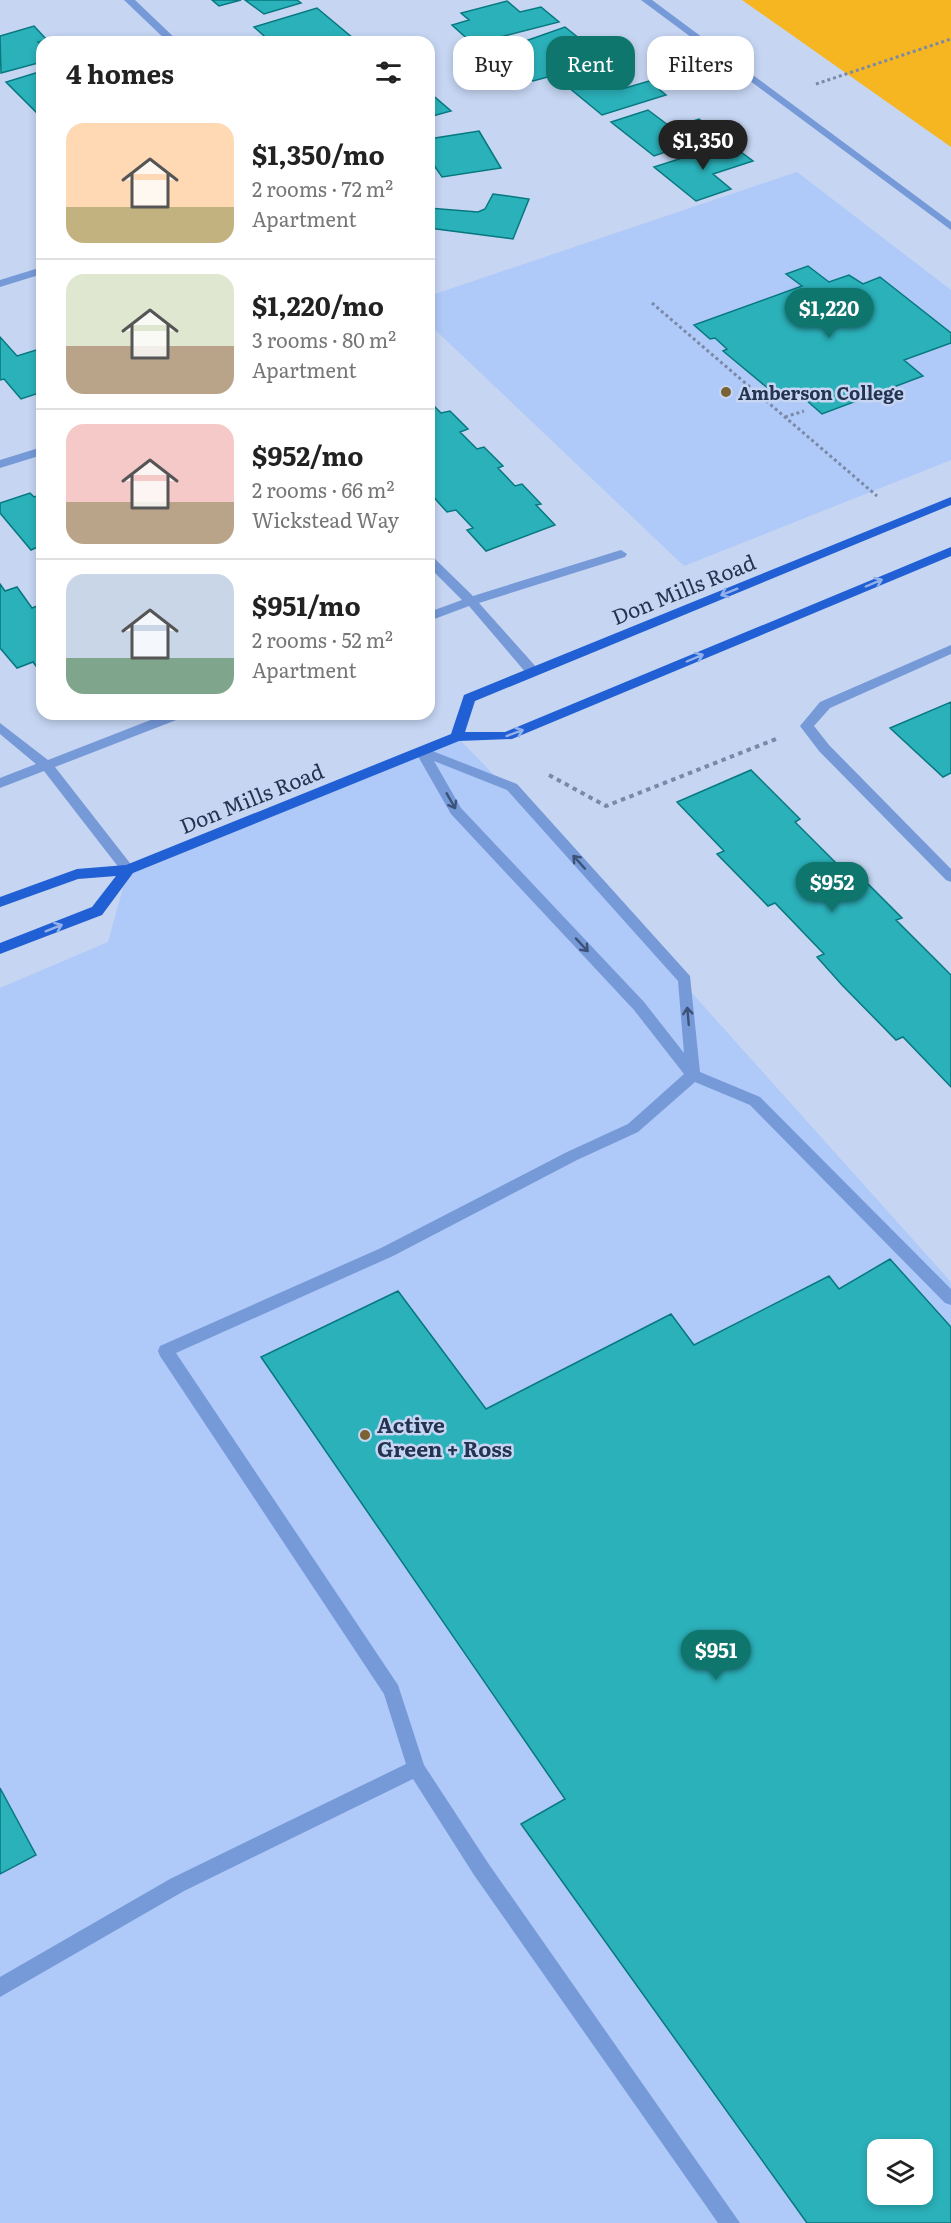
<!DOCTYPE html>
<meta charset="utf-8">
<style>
:root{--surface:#fff;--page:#f2f2f2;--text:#222;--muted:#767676;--line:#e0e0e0;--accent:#0f766e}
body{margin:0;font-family:Literata,serif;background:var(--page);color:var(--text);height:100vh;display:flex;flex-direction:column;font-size:22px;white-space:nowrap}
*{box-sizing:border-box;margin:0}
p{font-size:20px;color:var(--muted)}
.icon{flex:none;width:33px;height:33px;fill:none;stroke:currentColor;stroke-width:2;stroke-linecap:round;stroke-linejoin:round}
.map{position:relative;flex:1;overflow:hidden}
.panel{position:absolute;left:36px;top:36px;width:399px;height:684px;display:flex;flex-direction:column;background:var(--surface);border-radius:18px;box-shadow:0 3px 9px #0003}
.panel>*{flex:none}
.banner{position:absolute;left:453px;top:36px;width:408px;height:54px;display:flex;gap:12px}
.buttons{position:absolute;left:867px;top:2139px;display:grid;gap:12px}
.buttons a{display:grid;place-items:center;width:66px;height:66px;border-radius:12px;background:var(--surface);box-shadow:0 3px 9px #0003;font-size:30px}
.price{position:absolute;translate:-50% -51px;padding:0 14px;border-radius:21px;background:var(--accent);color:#fff;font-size:20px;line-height:39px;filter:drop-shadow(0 2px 3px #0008)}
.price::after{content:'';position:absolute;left:50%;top:36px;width:18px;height:14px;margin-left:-9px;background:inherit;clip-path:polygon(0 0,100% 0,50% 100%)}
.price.on{background:#222;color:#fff}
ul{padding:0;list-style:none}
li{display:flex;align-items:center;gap:18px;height:150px;padding:0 30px}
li+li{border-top:2px solid var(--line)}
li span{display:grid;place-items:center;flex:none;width:168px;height:120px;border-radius:18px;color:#555}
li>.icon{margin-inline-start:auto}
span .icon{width:72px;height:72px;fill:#fffc;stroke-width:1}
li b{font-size:26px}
h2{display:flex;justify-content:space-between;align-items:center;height:72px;padding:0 30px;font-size:26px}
.tag{padding:0 21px;border-radius:18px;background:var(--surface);box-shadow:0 3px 9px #0003;font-size:21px;line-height:54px}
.tag.on{background:var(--accent);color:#fff}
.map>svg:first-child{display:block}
.built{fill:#afc9f8;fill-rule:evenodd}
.green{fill:#f6b622}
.building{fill:#2bb1ba;stroke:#07787f;stroke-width:1.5;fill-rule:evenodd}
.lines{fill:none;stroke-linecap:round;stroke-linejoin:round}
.path-far1{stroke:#7989a6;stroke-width:3;stroke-dasharray:3 3;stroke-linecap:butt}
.path{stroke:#7989a6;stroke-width:4;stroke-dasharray:4.5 4.5;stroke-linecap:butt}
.minor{fill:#7699d8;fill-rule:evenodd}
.major{fill:#215fd4;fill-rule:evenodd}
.oneway{stroke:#94b2e9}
.oneway2{stroke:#3d5279}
.poi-dot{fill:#7b6233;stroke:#c5d5f2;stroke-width:2}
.labels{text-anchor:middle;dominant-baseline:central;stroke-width:5;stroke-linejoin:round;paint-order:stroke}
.far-poi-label{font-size:18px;font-weight:bold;fill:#243450;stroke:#c5d5f2;text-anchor:start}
.street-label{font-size:21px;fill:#243450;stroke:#c5d5f2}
.poi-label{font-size:21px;font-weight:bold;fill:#243450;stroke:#c5d5f2;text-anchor:start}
</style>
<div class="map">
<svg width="951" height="2223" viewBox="0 0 951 2223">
<rect width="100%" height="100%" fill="#c5d5f2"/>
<path class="built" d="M797,172l154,118v170l-267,106 -255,-242v-28z
M457,737l70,72 424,473v941h-951v-1235l108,-46 20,-72zM878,2150h44v44h-44z"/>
<path class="green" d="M742,0h209v147z"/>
<path class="building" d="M212,0h29l-22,6z
M245,0h52l4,3 -37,11z
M507,1l13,11 21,-5 18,15 -86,22 -21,-19 17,-5 -8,-7z
M317,8l37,31 -11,3h-58l-3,-2 -11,2 -17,-15z
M34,26l13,14 -9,2 4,4v16l-41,11 -1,-37z
M565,27l15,12 -17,5 7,6 18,-5 20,16 -75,20 -36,-30z
M42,71v41l-4,2 -32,-32z
M598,71l24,18 27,-8 17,14 -64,20 -40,-33z
M429,92l22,19 -22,6z
M648,110l24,18 27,-9 19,15 -64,22 -43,-34z
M479,131l22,37 -59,9 -13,-19v-19z
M729,143l24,18 -40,13 18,15 -35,12 -42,-34z
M493,194l36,5 -16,40 -84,-11v-20l49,4 7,-3z
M808,266l21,16 20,-7 14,9 17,-7 71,56v10l-47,17 19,16 -101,38 -24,-21 -28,-3 -47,-39 4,-2 -12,-11 -5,1 -16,-14 108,-39 -16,-12z
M0,337l17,19 19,-6 6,7v35l-21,7 -17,-20 -4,1z
M429,401l12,12 9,-2 18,18 -8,3 17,17 7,-2 19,19 -5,2 17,18 7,-2 19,20 -5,1 19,20 -69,26 -19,-21 6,-2 -17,-18 -9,2 -18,-20 5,-2 -5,-5z
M30,493l4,4 8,-3v51l-11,5 -31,-37v-10z
M0,584l5,7 12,-4 15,21 10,-4v70l-9,-12 -16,6 -17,-20z
M951,702v71l-8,4 -53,-49z
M751,770l49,49 -5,3 38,38 11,10 7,-3 51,51 -6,2 55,55v112l-48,-50 -7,3 -54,-55 -25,-28 7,-3 -49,-51 -7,3 -51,-52 7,-3 -47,-49z
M890,1259l61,68v896h-144l-286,-399 44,-25 -304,-442 137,-66 88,118 185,-95 23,31 135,-69 10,13zM878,2150h44v44h-44z
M0,1788l36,67 -36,19z"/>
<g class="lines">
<path class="path-far1" d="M816,84l135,-45
M652,303l225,193
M785,417l19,-6"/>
<path class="path" d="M549,775l57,31 170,-67"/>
<path class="minor" d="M124,0h11l44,42h-11z
M641,0h11l299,222v8z
M42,267v7l-42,13v-7z
M42,447v8l-42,13v-8z
M621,550l6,4 -2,3 -146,46 58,65 1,3 -1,3h-10l-58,-68 -40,15v-9l33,-12 -33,-33v-11l4,1 40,39z
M951,645v9l-121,54 -16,18 15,19 122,124v13l-5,-2 -127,-129 -19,-25 20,-24z
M166,714h20l-2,3 -129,50 78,100 2,3 -2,3h-10l-79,-102 -44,17v-10l36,-14 -36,-30v-11l48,37z
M422,747l95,37 173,192 10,96 60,25 191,192v16l-6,-2 -195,-198 -55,-23 -57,50 -61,28 -184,96 -217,97 222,332 26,80 64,98 252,360h-22l-244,-348 -61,-96 -229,112 -184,106v-20l170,-98 236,-115 -22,-70 -224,-338 -2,-5 2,-5 221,-98 186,-96 61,-28 56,-50 -50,-64 -183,-196 -36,-63zM434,761l73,29 171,191 6,72 -40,-51 -183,-194z"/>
<path class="major" d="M951,497v8l-476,196 -10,31h40l446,-185v9l-439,183 -53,2 -326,132 -31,42 -102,39v-11l92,-36 24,-31 -38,3 -78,28v-10l77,-28 49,-4 325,-131 13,-39z"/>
</g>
<defs><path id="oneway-shaft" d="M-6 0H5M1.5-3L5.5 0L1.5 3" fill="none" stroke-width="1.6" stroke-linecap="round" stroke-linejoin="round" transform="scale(1.5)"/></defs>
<g class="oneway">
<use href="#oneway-shaft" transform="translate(874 583) rotate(-23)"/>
<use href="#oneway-shaft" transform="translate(729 592) rotate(158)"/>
<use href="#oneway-shaft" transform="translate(695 658) rotate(-23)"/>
<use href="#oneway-shaft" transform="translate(515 733) rotate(-20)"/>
<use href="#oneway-shaft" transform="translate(54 928) rotate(-22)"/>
</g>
<g class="oneway2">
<use href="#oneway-shaft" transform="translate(451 801) rotate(60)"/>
<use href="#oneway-shaft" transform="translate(579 862) rotate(-132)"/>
<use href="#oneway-shaft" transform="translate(582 945) rotate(47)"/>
<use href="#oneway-shaft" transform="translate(688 1016) rotate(-95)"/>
</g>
<g class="poi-dot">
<circle cx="726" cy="392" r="6"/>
<circle cx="365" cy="1435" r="6"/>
</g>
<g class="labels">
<g class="far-poi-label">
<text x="738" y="392">Amberson College</text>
</g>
<g class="street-label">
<text transform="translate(683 588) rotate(-22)">Don Mills Road</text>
<text transform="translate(251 797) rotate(-22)">Don Mills Road</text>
</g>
<g class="poi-label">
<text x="377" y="1423">Active<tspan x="377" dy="24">Green + Ross</tspan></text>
</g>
</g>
</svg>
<div class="buttons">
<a><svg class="icon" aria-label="layers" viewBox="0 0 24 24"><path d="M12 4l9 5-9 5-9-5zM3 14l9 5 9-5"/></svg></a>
</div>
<b class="price on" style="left:703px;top:171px">$1,350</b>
<b class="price" style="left:829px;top:339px">$1,220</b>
<b class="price" style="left:832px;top:913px">$952</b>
<b class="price" style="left:716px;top:1681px">$951</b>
<div class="banner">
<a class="tag">Buy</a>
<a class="tag on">Rent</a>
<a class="tag">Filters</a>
</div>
<section class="panel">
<h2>4 homes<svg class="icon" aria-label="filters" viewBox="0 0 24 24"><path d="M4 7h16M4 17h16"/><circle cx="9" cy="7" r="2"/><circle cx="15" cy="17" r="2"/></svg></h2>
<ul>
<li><span style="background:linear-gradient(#ffd9b3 70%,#c2b280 0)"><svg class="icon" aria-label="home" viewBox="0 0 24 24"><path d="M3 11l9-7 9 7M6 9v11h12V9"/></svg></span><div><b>$1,350/mo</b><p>2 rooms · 72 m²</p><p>Apartment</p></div></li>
<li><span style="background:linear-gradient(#dfe7d0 60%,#b9a48a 0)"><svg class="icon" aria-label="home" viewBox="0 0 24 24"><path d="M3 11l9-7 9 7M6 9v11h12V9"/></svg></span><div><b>$1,220/mo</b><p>3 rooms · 80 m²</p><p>Apartment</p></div></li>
<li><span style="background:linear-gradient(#f6c9c9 65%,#b9a48a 0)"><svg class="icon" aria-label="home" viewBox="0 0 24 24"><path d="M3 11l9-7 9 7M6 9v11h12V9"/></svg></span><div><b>$952/mo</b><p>2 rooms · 66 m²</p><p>Wickstead Way</p></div></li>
<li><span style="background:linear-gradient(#c9d6e8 70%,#7fa58c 0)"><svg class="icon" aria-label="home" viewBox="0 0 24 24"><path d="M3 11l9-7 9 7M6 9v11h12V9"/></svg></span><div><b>$951/mo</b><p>2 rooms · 52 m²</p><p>Apartment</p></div></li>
</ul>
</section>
</div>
